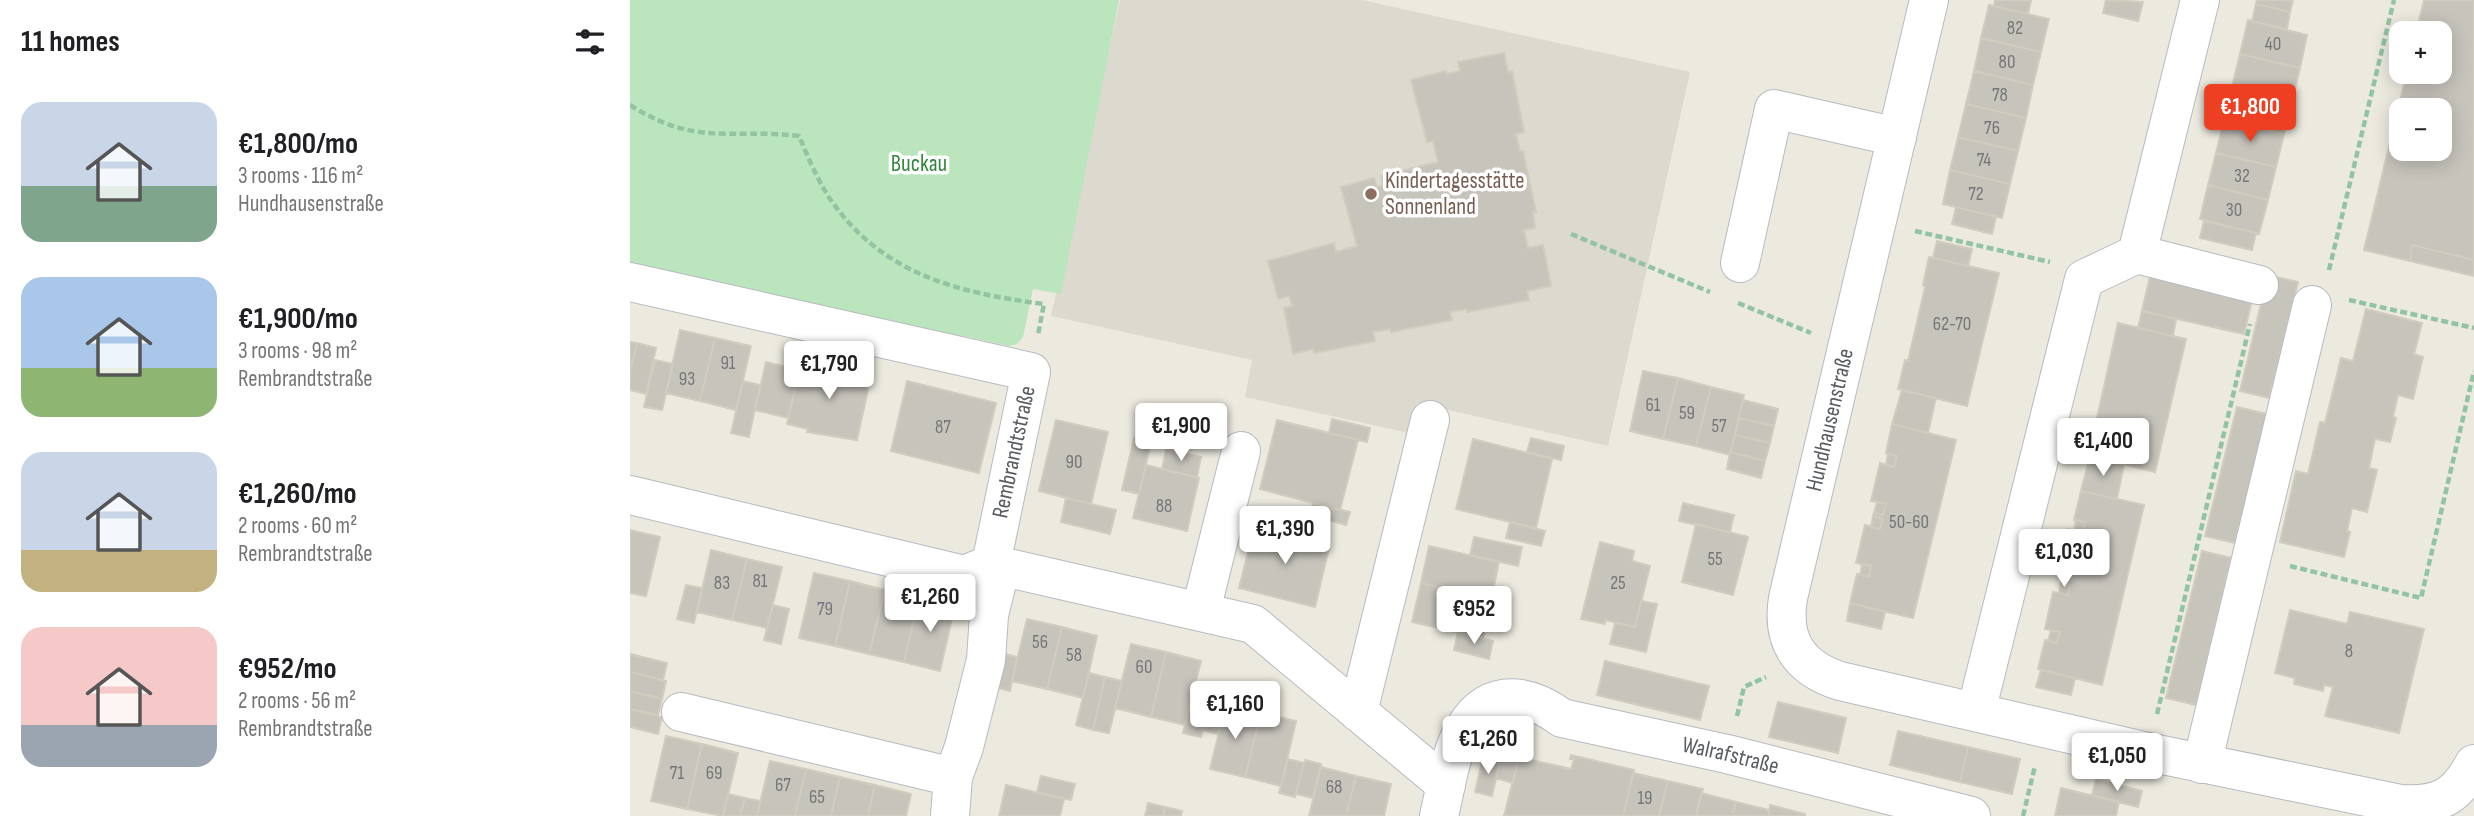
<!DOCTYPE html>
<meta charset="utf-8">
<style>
:root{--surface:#fff;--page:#f6f6f6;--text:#202124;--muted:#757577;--accent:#ef3f22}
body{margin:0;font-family:"Sofia Sans Condensed",sans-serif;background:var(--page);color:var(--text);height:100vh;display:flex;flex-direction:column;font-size:26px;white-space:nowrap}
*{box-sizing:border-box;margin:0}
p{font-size:23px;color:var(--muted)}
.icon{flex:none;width:38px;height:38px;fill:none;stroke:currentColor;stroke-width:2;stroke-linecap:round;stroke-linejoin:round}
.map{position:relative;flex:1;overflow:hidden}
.drawer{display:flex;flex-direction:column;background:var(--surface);width:630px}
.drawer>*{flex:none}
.tools{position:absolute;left:1759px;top:21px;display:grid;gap:14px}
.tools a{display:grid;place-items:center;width:63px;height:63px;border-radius:14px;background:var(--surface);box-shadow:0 4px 18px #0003;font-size:35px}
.price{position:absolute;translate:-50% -60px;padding:0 16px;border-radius:7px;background:#fff;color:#222;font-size:23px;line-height:46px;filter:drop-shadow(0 2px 4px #0008)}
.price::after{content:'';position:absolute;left:50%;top:42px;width:21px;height:16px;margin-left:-10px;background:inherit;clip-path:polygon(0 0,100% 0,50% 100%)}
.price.current{background:var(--accent);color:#fff}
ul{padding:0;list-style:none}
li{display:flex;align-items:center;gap:21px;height:175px;padding:0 21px}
li span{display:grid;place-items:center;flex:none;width:196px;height:140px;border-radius:21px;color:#555}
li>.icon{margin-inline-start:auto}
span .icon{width:84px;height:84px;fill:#fffc;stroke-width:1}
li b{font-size:30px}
h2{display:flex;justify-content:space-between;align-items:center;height:84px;padding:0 21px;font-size:30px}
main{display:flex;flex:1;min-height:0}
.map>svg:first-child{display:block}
.education{fill:#dcd9ce}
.green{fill:#bae5bd}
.building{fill:#c7c4bc;stroke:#d1ccbd;stroke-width:2;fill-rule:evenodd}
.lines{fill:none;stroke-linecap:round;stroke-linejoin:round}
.minor-casing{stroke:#b7babf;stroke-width:40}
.path{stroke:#92c4a3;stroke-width:4.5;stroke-dasharray:7 3.5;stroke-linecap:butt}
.minor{stroke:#fff;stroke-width:38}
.education-dot{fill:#8d6e63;stroke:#fff;stroke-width:2.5}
.labels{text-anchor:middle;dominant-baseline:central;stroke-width:7;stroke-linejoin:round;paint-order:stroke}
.number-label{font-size:19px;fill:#747678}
.park-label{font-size:23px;fill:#31873b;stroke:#fff}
.education-label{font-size:23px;fill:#785e54;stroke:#fff;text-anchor:start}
.street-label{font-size:23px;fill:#585c61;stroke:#fff}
</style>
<main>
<section class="drawer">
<h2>11 homes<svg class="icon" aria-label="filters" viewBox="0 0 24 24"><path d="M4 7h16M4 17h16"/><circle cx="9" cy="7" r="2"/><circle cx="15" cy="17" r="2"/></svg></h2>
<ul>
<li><span style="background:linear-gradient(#c9d6e8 60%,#7fa58c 0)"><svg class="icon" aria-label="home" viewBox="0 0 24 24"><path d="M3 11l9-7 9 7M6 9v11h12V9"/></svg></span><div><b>€1,800/mo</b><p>3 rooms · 116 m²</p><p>Hundhausenstraße</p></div></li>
<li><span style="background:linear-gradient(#a9c7e8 65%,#8fb573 0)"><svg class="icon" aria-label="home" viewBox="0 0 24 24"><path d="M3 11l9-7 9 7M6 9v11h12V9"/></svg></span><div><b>€1,900/mo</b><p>3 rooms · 98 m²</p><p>Rembrandtstraße</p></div></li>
<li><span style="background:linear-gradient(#c9d6e8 70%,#c2b280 0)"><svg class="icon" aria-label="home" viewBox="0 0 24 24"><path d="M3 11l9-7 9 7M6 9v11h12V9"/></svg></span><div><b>€1,260/mo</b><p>2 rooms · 60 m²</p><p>Rembrandtstraße</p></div></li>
<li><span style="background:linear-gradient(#f6c9c9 70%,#9aa5b1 0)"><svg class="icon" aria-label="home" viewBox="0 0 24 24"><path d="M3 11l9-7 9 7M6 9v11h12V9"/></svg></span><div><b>€952/mo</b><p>2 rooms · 56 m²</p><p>Rembrandtstraße</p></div></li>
</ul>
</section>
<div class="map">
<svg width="1844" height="816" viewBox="0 0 1844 816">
<rect width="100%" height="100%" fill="#eceadf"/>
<path class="education" d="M490,0h242l328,72 -82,374 -191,-43 -8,30 -164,-36 7,-37 -201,-44z"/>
<path class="green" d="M0,0h489l-58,294 -28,-5 -10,48 -6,7 -8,2 -50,-11 -13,3 -316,-75z"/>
<path class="building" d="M1365,0h36l-3,14 -34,-8z
M1476,0l37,2 -5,19 -35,-8z
M1627,0h36l-3,12 -34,-8z
M1794,0h50v260l-62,-15 -2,16 -46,-11 43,-178h33v-39h-24zM1771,110h39v39h-39z
M1626,4l34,8 -3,17 -35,-8z
M1359,5l60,14 -8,33 -60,-14z
M1618,20l59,15 -7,33 -60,-14z
M1351,38l60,14 -8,33 -59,-14z
M874,53l4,19 4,-1 12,61 -8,2 4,17h3l13,61h-3l2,16 -11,2 4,18 15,-3 8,41 -24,5 2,9 -62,12v-3l-17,3 2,8 -61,12 -1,-3 -17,3 2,9 -61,12 -1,-4 -20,5 -9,-46 8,-2 -3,-10 -11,3 -10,-38 66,-18 2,9 21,-6 -16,-59 33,-9 3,9 6,-2 -2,-9 57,-14 -5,-21 -6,1 -16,-62 35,-9 1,3 13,-3 -2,-9z
M1610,54l60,14 -8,33 -60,-14z
M1344,71l59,14 -7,33 -60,-14z
M1602,87l60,14 -8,33 -60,-14z
M1336,104l60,14 -8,33 -60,-14z
M1594,120l60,14 -8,33 -60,-14z
M1328,137l60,14 -8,33 -60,-14z
M1586,153l60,14 -8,33 -60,-15z
M1320,170l60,14 -8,34 -59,-14z
M1578,185l60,15 -9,34 -59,-15z
M1326,207l40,10 -4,17 -40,-10z
M1574,221l52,12 -4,17 -52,-12z
M1307,241l35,8 -4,17 -35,-8z
M1782,245l62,15v16l-64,-15z
M1299,257l70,16 -32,133 -69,-17 7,-29 3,1 17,-74 -2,-2z
M1638,275l30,7 -29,116 -29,-7z
M1520,276l102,24 -8,34 -102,-23z
M1736,309l56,14 -8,31 9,3 -10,42 -15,-4 -5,22 3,1 -6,24 -15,-3 -6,29 8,2 -10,42 -15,-4 -5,23 3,1 -6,25 -64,-15 16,-71 12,3 12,-52 5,1 16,-65 12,3z
M1512,311l34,8 -3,17 -35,-8z
M1488,323l68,16 -31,133 -69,-17 7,-29 2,1z
M50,330l35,8 -15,63 -34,-8z
M85,338l36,8 -15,64 -36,-9z
M0,342l7,1 -7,29z
M7,343l19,5 -10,46 -16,-4v-18z
M25,360l18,4 -11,46 -18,-3z
M172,360l69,16 -14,64 -50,-8 1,-3 -21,-5z
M136,362l34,8 -12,48 -33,-8z
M1013,371l35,7 -15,61 -33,-8z
M1048,378l33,9 -15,59 -33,-7z
M113,381l17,4 -11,52 -18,-4z
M277,381l89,22 -17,70 -88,-22z
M1081,387l33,8 -14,60 -34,-9z
M1272,390l34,8 -8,35 -36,-9z
M1113,400l35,9 -4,17 -35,-8z
M1607,407l30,7 -32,129 -30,-7z
M1109,418l35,8 -4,17 -35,-8z
M702,419l38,9 -3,14 -38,-9z
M426,420l52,12 -17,72 -52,-13z
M647,420l81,20 -18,70 -80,-21z
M1262,424l64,16 -43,178 -63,-15 7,-29 12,3 2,-11 -15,-3 9,-38 15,4 3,-10 -10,-3 1,-3 9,2 3,-11 -15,-3 9,-38 14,4 3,-11 -11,-3z
M1105,435l35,8 -5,18 -35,-9z
M504,438l17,4 -12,52 -17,-4z
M901,438l33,8 -3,14 -34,-8z
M843,439l79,20 -16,69 -80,-19z
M536,449l35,8 -4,20 -35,-8z
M1100,452l35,9 -4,17 -34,-9z
M1258,454l9,2 -3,11 -8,-2z
M1460,456l34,8 -7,35 -36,-8z
M516,465l53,13 -12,53 -54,-13z
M1451,491l63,14 -42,180 -64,-16 7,-29 12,3 3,-11 -15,-3 8,-37 15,3 2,-10 -9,-3 1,-3 10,2 2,-11 -14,-3 8,-38 15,4 2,-11 -11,-2z
M436,498l50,12 -6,24 -49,-12z
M1247,502l9,2 -3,11 -9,-2z
M683,503l37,9 -4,13 -36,-10z
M1053,503l51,12 -4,17 -51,-11z
M1243,516l10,3 -3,10 -9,-2z
M1446,520l9,2 -2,11 -9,-2z
M880,522l35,9 -4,15 -35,-8z
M1066,524l52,13 -15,58 -51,-13z
M625,525l75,19 -15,63 -76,-19z
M0,530l30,7 -14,59 -16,-3z
M844,537l48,10 -4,19 -48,-11z
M970,542l34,9 -2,10 18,5 -15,61 -30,-7v4l-24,-5z
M799,546l70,16 -8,38 -70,-17z
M81,550l36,9 -15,61 -35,-8z
M1572,551l29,7 -35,147 -30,-7z
M117,559l35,8 -15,61 -35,-8z
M1232,564l9,2 -2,11 -9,-2z
M1435,568l9,2 -2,11 -10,-2z
M184,573l36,8 -15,65 -36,-8z
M220,581l35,9 -16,64 -34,-8z
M1431,582l9,3 -2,10 -9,-2z
M791,583l70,17 -8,38 -71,-16z
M56,585l16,3 -8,35 -17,-4z
M255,590l34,8 -15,64 -35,-8z
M289,598l36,8 -15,65 -36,-9z
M1011,601l16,3 -11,48 -36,-8 5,-21 20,4z
M1220,603l35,9 -4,17 -34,-8z
M143,605l16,4 -8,35 -17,-4z
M1660,610l57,14 3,-12 74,17 -25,104 -74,-17 8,-29 -9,-2 -1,6 -29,-7 1,-6 -20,-5z
M397,619l35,8 -15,62 -35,-8z
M432,627l35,9 -14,62 -36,-9z
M1421,630l9,2 -3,11 -9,-2z
M828,632l35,9 -4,18 -35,-9z
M501,644l35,8 -15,65 -36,-9z
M536,652l35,9 -16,64 -34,-8z
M372,653l15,4 -7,34 -17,-4z
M0,654l37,9 -4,17 -33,-8z
M975,661l104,25 -9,34 -103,-25z
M1411,670l34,8 -4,17 -35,-8z
M0,672l36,9 -4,18 -32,-8z
M459,673l16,4 -12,53 -17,-5z
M475,677l17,4 -13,52 -16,-3z
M0,691l32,8 -4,16 -28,-6z
M580,696l17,4 -9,34 -16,-4z
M562,698l17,5 -8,34 -18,-4z
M1148,702l68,16 -8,35 -69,-16z
M596,704l35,9 -16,64 -35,-8z
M0,709l32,8 -4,17 -28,-7z
M631,713l35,8 -15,65 -36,-9z
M1268,731l70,16 -8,35 -70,-17z
M36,736l36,8 -15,65 -36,-8z
M72,744l36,9 -15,63 -36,-7z
M874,744l17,4 -8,35 -17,-5z
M1338,747l52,12 -8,35 -52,-12z
M941,755l63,15 -11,46h-119l15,-59 52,12 3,-10h-4z
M853,757l17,4 -8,35 -17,-4z
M658,759l16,4 -9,34 -16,-4z
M675,760l16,4 -8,34 -17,-4z
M140,761l36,8 -11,47h-38z
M691,767l35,9 -10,40h-37z
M176,769l34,8 -9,39h-36z
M1003,773l35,8 -9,35h-36z
M411,776l34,8 -4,16 -34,-8z
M726,776l35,8 -7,32h-38z
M210,777l35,8 -7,31h-37z
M1466,779l46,12 -4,16 -46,-12z
M1038,781l35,8 -7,27h-37z
M245,785l36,9 -5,22h-38z
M376,785l58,14 -4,17h-61z
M1431,788l58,14 -3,14h-61z
M1071,793l35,9 -4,14h-36z
M98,794l17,4 -5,18h-17z
M115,798l15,3 -3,15h-17z
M1106,802l33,8v6h-37z
M518,803l17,4 -2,9h-18z
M1140,805l35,9v2h-36z
M535,807l17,4 -1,5h-18z"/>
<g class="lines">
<g class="minor-casing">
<g id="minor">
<path d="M1299,0l-141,598c-7,43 11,70 52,83l308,71 253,52c37,2 55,-6 73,-40"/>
<path d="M1507,254l122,31"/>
<path d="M1110,263l34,-154 123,28"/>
<path d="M0,282l401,90 -40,192"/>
<path d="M0,495l334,80 27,-11 262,60 193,161"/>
<path d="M571,610l40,-159"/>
<path d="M51,712l272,65"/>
<path d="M728,712l72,-292"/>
<path d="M1346,712l108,-433 53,-25 63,-254"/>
<path d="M1572,764l110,-459"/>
<path d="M320,816l3,-39 11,-30 22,-87 3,-45 12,-49"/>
<path id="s1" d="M809,816c6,-24 10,-57 21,-79 23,-48 62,-48 102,-19l165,36 244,62"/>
</g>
</g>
<path class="path" d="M0,105c66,42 99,23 169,31 9,21 18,43 31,63 52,75 127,94 214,105l-6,31
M1285,231l135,31
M941,234l139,58
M1699,270l65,-270
M1719,300l125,28
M1108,303l73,30
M1660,566l131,32 53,-227
M1527,714l93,-390
M1107,716l7,-29 22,-10
M1393,816l12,-50"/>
<use href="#minor" class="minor"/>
</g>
<circle class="education-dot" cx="741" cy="194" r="7"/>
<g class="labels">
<g class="number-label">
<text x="1385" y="28">82</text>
<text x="1643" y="44">40</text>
<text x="1377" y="62">80</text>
<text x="1370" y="95">78</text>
<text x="1362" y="128">76</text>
<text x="1354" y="160">74</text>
<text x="1612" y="176">32</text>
<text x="1346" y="194">72</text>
<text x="1604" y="210">30</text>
<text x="1322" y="324">62-70</text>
<text x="98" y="363">91</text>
<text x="57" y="379">93</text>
<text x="1023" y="405">61</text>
<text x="1057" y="413">59</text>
<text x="1089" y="426">57</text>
<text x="313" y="427">87</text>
<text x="444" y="462">90</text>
<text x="534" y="506">88</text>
<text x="1279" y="522">50-60</text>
<text x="1085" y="559">55</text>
<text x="130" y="581">81</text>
<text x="92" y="583">83</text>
<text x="988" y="583">25</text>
<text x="195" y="609">79</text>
<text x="410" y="642">56</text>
<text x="1719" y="651">8</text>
<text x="444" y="655">58</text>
<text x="514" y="667">60</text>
<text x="47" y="773">71</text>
<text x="84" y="773">69</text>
<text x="153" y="785">67</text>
<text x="704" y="787">68</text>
<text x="187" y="797">65</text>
<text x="1015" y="798">19</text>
</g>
<g class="park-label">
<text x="289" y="164">Buckau</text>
</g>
<g class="education-label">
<text x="755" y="181">Kindertagesstätte<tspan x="755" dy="26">Sonnenland</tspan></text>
</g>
<g class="street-label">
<text transform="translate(1200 420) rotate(-77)">Hundhausenstraße</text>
<text transform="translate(384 452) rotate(-78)">Rembrandtstraße</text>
<text stroke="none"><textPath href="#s1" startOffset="378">Walrafstraße</textPath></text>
</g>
</g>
</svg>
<div class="tools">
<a>+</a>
<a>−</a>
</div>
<b class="price current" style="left:1620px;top:144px">€1,800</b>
<b class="price" style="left:199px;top:401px">€1,790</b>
<b class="price" style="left:551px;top:463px">€1,900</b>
<b class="price" style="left:1473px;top:478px">€1,400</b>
<b class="price" style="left:655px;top:566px">€1,390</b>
<b class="price" style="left:1434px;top:589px">€1,030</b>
<b class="price" style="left:300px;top:634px">€1,260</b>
<b class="price" style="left:844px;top:646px">€952</b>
<b class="price" style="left:605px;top:741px">€1,160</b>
<b class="price" style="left:858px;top:776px">€1,260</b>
<b class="price" style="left:1487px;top:793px">€1,050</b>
</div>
</main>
